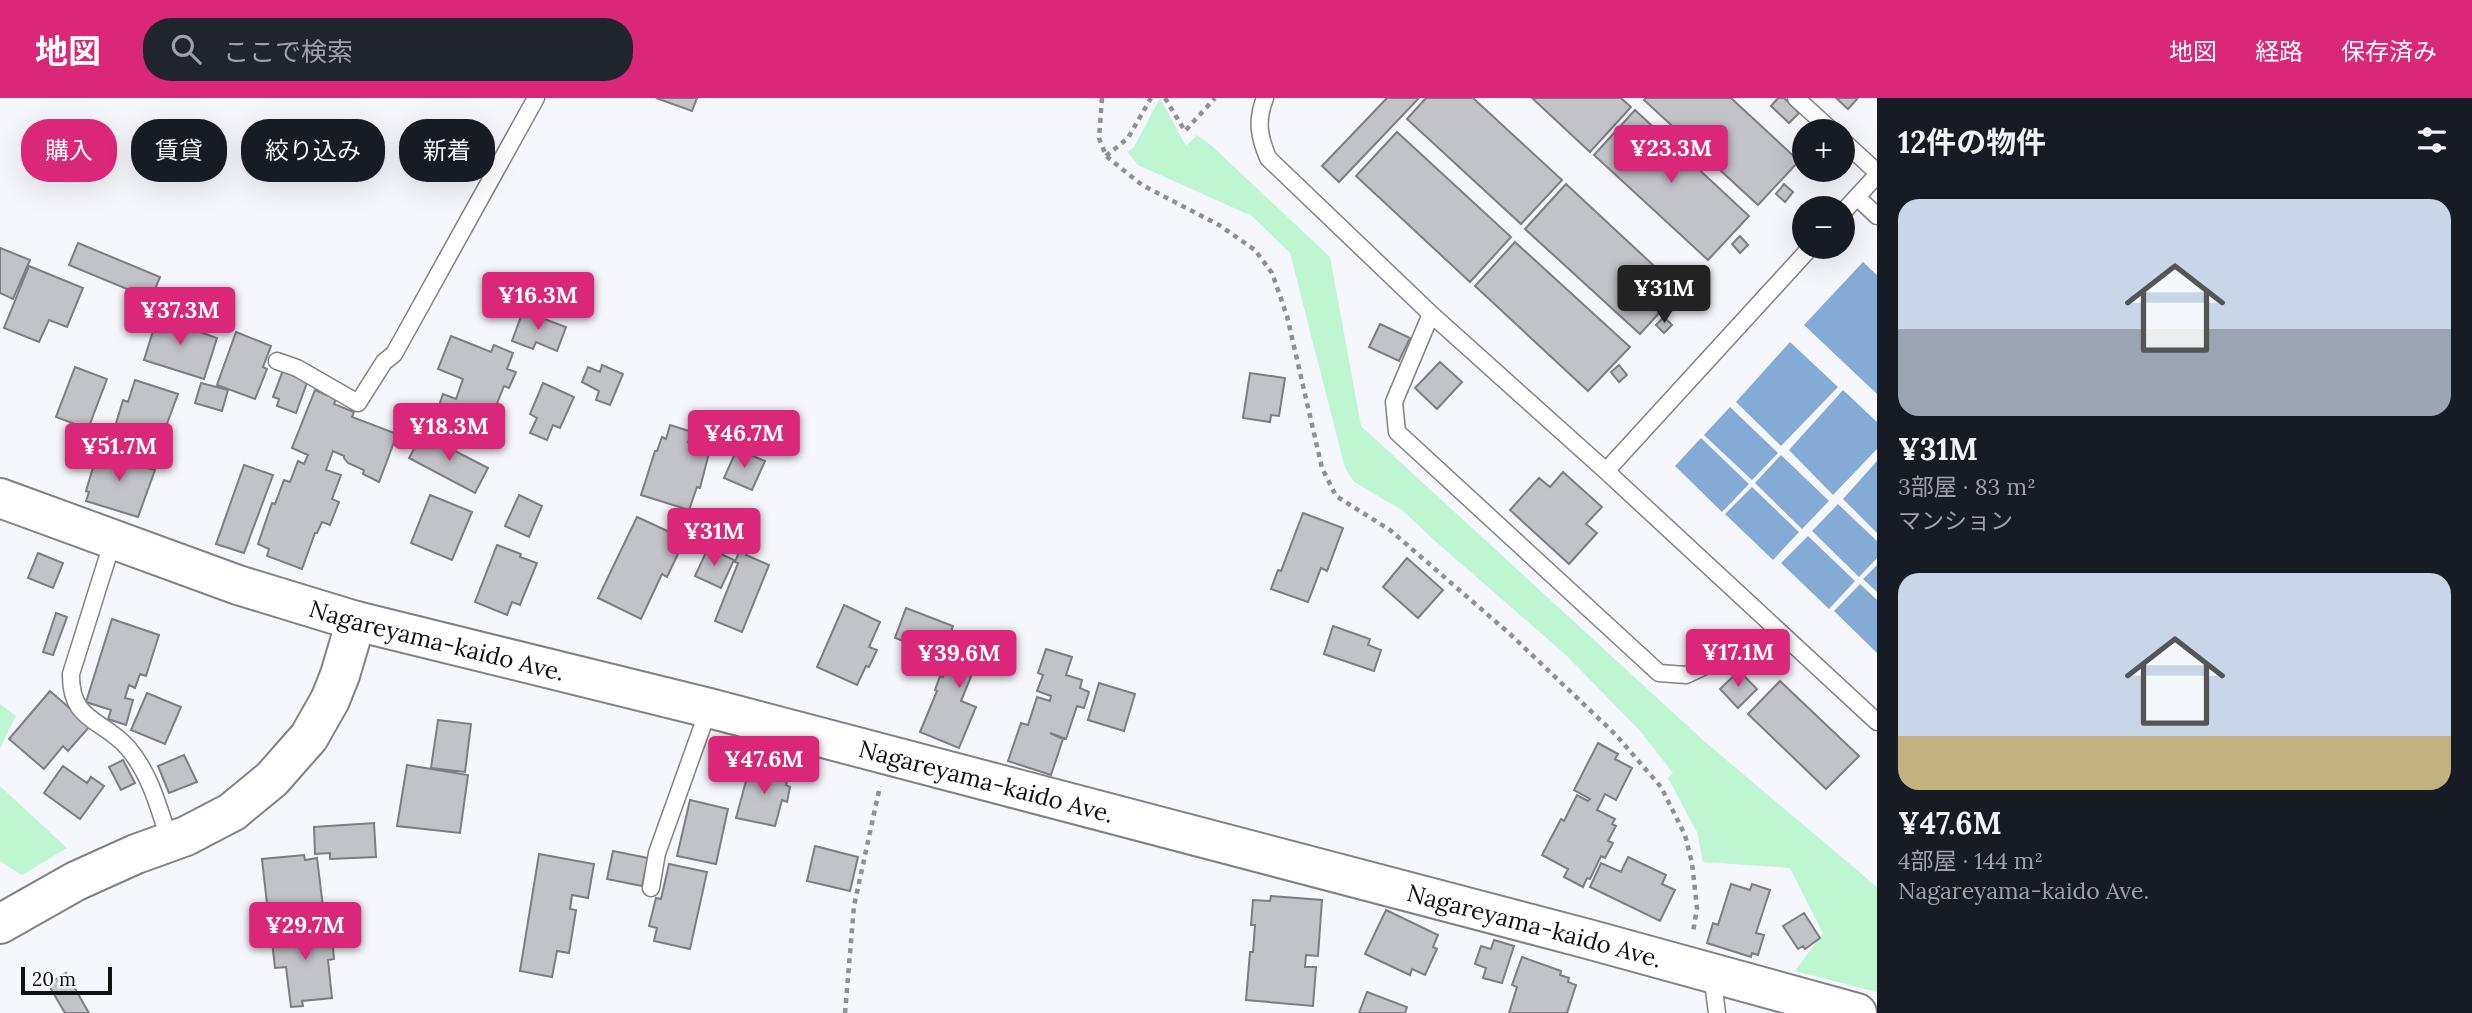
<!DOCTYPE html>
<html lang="ja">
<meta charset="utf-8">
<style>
:root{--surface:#171b24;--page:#20242c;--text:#f1f3f6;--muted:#9ea1a6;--accent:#db2777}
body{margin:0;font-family:Lora,"Noto Sans JP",serif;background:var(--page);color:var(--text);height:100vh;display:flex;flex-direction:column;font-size:26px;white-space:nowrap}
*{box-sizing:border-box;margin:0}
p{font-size:23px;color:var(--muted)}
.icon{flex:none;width:38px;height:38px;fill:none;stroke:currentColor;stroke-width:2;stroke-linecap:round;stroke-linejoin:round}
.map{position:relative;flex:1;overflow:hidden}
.panel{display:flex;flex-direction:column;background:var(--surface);width:595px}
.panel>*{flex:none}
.hud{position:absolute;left:21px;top:21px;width:665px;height:63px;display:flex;gap:14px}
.tools{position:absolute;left:1792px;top:21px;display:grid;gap:14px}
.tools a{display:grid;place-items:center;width:63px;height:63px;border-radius:50%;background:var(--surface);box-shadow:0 7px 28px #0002;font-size:35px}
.scale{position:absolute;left:21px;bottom:18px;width:91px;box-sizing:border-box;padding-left:7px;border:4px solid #111113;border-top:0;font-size:19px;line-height:24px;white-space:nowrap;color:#111113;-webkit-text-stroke:5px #f6f6fd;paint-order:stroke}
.price{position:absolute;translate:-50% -60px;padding:0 16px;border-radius:7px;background:var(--accent);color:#fff;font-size:23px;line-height:46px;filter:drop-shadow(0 2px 4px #0008)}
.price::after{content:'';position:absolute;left:50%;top:42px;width:21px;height:16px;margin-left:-10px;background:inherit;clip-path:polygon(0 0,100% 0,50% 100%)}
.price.on{background:#222;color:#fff}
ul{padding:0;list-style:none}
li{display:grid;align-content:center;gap:14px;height:371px;padding:0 21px}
li span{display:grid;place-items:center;height:217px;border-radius:21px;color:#555}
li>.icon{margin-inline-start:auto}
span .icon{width:126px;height:126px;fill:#fffc;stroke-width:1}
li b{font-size:30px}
h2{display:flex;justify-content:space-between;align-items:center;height:84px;padding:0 21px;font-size:30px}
.pill{padding:0 24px;border-radius:28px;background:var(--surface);box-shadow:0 7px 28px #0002;font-size:24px;line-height:63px}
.pill.on{background:var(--accent);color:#fff}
header{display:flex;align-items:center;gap:42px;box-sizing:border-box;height:98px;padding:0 35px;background:var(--accent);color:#fff}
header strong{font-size:33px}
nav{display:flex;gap:38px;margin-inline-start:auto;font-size:24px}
.search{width:490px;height:63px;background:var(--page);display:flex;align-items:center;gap:18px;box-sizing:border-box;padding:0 24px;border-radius:28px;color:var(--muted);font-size:26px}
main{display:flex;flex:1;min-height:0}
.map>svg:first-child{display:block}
.green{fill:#bdf6d1}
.water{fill:#84aad6}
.building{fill:#c2c3c9;stroke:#7d7d83;stroke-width:2}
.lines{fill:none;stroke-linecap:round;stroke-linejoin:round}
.service-casing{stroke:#818187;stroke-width:19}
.tertiary-casing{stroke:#818187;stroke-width:42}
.primary-casing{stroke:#818187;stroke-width:42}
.path{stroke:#8f8f94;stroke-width:4.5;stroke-dasharray:5 5;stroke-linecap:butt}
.service{stroke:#fff;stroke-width:16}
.tertiary{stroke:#fff;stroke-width:38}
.primary{stroke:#fff;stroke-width:38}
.labels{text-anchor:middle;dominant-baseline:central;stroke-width:6;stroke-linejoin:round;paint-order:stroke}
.street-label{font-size:24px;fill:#111113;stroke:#f6f6fd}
</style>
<header>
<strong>地図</strong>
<div class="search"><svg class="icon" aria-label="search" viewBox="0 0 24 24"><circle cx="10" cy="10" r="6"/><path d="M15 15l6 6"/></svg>ここで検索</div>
<nav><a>地図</a><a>経路</a><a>保存済み</a></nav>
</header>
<main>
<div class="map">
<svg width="1877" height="915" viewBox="0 0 1877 915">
<rect width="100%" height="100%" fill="#f6f6fd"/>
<path class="green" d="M1160,0l26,48 11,-11 15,11 118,111 31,169 343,315 173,146v105l-82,-21 28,-38 -33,-65 -87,-6 -6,-30 -29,-54 5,-5 -32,-41 -75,-77 -131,-114 -33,-31 -48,-28 -9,-14 -55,-215 -40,-39 -5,-1 -107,-48 -11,-13 7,-5z
M0,606l16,12 -16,32z
M0,688l67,62 -45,27 -22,-14z"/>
<path class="water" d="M1863,164l14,13v119l-73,-69z
M1790,244l48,45 -57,59 -45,-44z
M1843,292l34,32v27l-44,46 -44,-45z
M1730,309l48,46 -26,27 -48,-45z
M1701,340l48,46 -27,28 -47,-46z
M1781,357l48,46 -27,28 -47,-46z
M1877,363v72l-34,-34z
M1752,389l47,45 -26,28 -48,-46z
M1838,406l39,37v17l-18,19 -47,-46z
M1808,438l47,45 -26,28 -48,-46z
M1877,467v27l-14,-13z
M1860,486l17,16v53l-43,-42z"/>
<path class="building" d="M656,0h41l-5,13z
M1387,0h32l-80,84 -17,-16z
M1426,0h47l89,82 -41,44 -114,-105z
M1532,0h89l10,9 -41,45z
M1646,0h85l68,63 -41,44 -114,-105z
M1778,0h6l15,15 -10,10 -18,-17z
M1836,0h22l-10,11z
M1635,12l114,106 -41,44 -114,-105z
M1397,34l114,105 -41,45 -114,-106z
M1566,86l114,106 -40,44 -115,-105z
M1784,86l9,8 -8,10 -9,-8z
M1740,138l8,9 -8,8 -8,-9z
M1515,144l115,105 -42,44 -113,-105z
M78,145l82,34 -9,22 -82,-34z
M0,150l30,12 -17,39 -13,-6z
M29,168l54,22 -16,39 -18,-7 -10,22 -35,-14z
M523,213l43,16 -9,24 -21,-9 -3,7 -21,-8z
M158,217l44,14 -2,3 17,6 -13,41 -60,-19z
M1664,219l8,8 -8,8 -8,-8z
M1380,226l30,14 -11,23 -30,-14z
M236,234l35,14 -8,21 4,2 -12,30 -38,-14z
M451,238l40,16 3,-7 19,8 -6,16 9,3 -7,16 -5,-2 -16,40 -5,-2 -2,7 -23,-5 -23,-9 8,-23 13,5 7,-20 -25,-10z
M1440,264l22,20 -25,27 -22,-21z
M602,267l21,9 -13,31 -14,-5 3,-9 -17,-9 6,-15 12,5z
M1619,267l8,10 -8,7 -8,-10z
M75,269l32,12 -19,50 -32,-12z
M283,272l25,10 -12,33 -19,-7 2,-7 -6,-2z
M1250,275l35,5 -6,38 -8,-1 -1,7 -27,-4z
M135,282l43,14 -20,54 -33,-11 2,-3 -13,-4 9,-30 5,2z
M201,285l27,7 -6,21 -27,-8z
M543,285l31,14 -14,31 -7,-3 -6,15 -17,-7 7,-15 -7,-4z
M315,292l21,9 -2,5 20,8 -2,5 45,17 -18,48 -16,-8 1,-4 -16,-7 -4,-5v-2l-11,-5 -7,19 15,5 -9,24 7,3 -9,23 -8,-3 -5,11h-2l-13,36 -35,-13 2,-7 -11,-5 14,-41 3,1 9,-24 6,2 8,-21 6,3 4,-9 -16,-7z
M670,327l22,7 -4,10 22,7 -10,39 -3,-1 -8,23 -48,-15 14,-44h2l5,-14 4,2z
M422,336l66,34 -13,25 -66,-35z
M99,349l16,4 -1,3 34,10 -1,4 8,2 -17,47 -52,-16 3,-9 -3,-1z
M737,351l28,12 -13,29 -28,-12z
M244,367l29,10 -29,78 -28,-9z
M1563,374l39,35 -16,17 11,9 -28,31 -59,-54 29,-32 11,9z
M430,397l42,17 -20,48 -41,-17z
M519,397l23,11 -13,31 -24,-11z
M1303,415l40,15 -16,43 -6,-3 -13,34 -37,-13 7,-19 3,1z
M637,419l48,22 -18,38 -5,-3 -21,45 -43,-21z
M497,447l24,9 -1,3 17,6 -17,42 -8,-3 -5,13 -32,-13z
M741,449l7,3 -2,5 23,10 -27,67 -27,-11 23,-58 -3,-1z
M708,450l26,12 -13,28 -26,-12z
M38,455l25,10 -10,25 -25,-10z
M1407,460l36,32 -25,28 -35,-31z
M844,507l36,17 -11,25 8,3 -8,17 -3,-1 -9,19 -40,-18z
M906,510l47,18 -11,29 -47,-17z
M56,515l11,4 -14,38 -10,-3z
M112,521l47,16 -13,41 -6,-2 -5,14 -6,-3 -4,13 8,2 -7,25 -18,-6 3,-9 -25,-8z
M1333,528l37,13 -2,6 13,5 -7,21 -50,-17z
M978,536l27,8 -11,29 -18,-7 -15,37 15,6 -17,41 -39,-16 17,-41 -2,-1 5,-14 3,1 4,-15 3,1 9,-22 15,4z
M1046,551l26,8 -6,18 16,5 -2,8 9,4 -5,16 -7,-2 -11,33 -16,-6 13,6 -12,36 -43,-14 13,-38 7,2 9,-28 13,4 1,-5 -14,-5 6,-16 -5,-2z
M1739,573l18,18 -19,19 -18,-19z
M1780,583l79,75 -33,33 -78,-75z
M1099,585l36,11 -11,37 -36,-11z
M50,593l40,35 -22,25 -5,-5 -19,23 -35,-30z
M147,595l34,14 -16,37 -34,-14z
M438,622l33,4 -6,48 -34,-4z
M1598,645l20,11 -3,5 17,9 -16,32 -11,-6 -8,16 18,9 -3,5 4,2 -8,15 5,2 -8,15 -4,-2 -11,23 -3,-1 -4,9 -19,-10 4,-8 -26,-14 19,-36 3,2 13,-26 11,6 2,-2 -16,-9z
M184,657l13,27 -28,11 -11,-27z
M123,662l12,23 -14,7 -12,-23z
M407,667l61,10 -8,58 -63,-7z
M63,668l24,17 4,-6 13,9 -24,33 -36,-26z
M750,668l16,5 1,-4 23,6 -4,12 4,2 -3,15 -5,-2 -7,26 -39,-8z
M690,702l38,9 -12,55 -39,-8z
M374,725l2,34 -46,2v-6l-15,1 -1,-27z
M815,748l43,11 -8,34 -43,-10z
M613,753l35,7 -6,28 -35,-7z
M539,756l55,10 -6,34 -16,-3 -2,14 6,1 -7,43 -12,-2 -5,26 -32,-6z
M304,757l1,5 12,-2 6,49 -55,6 -6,-54z
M1628,759l38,18 -4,9 13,6 -15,31 -70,-34 11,-24 20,9z
M669,766l38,8 -17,77 -36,-8 3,-13 -8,-2 7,-28 5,1z
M1731,786l19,6 2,-6 18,6 -14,43 8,2 -6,20 -6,-2 -1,4 -44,-14 6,-20 5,2z
M1271,798l51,4 -4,56 -12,-1 -1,12h11l-3,39 -67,-6 4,-48h3l2,-27h-4l2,-25 17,1z
M1386,812l52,25 -5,12 4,2 -12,26 -13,-6 -2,6 -45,-21z
M1804,815l16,25 -15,11 -2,-3 -5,3 -15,-23z
M331,827l3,34 -6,1 4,38 -30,3 1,5 -12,1 -5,-40 -11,1 -4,-36z
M1494,842l20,6 -12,37 -19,-5 3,-10 -11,-4 6,-18 10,3z
M1522,859l39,14 -1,4 9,3 -1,4 8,3 -9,28h-58l8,-26 -5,-2z
M66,875l23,40h-24l-17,-29z
M1367,894l40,15 -2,6h-46z"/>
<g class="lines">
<g class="service-casing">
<path id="service" d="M1265,0c-9,23 -6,38 3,60l163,156 175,157 271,251
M1796,0l36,33
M1843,43l34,31
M1857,99l20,19
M1843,114l34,-37
M1431,216l-37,88 3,30 262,241 27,2 92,-43
M277,263l20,7 61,35 26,-41 10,-8 142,-256
M1606,373l205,-224
M113,442l-42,134c-1,48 32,45 57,74 23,27 31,61 42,94
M651,790l6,-35 52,-145
M1712,876l5,39"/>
</g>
<g class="tertiary-casing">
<path id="tertiary" d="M0,826l76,-43 60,-27 50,-18 46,-24 40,-33 37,-42 21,-37 10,-25 16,-54"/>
</g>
<g class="primary-casing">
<g id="primary">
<path id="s1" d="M0,400l238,87 118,36 353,87 879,231 269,74"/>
</g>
</g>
<path class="path" d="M1102,0l-3,40 7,18 36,29 77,40 36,25 17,23 15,43 35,152 14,28 54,34 120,104 106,101 45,52 24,48 7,28 5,45 -4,24
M1165,0l20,33 30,-33
M1106,58l22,-18 23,-40
M845,915l9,-107 26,-120"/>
<use href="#service" class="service"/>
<use href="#tertiary" class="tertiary"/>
<use href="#primary" class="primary"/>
</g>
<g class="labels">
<g class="street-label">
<text stroke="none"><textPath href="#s1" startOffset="460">Nagareyama-kaido Ave.</textPath></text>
<text stroke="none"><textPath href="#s1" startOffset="1027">Nagareyama-kaido Ave.</textPath></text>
<text stroke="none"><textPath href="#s1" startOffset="1594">Nagareyama-kaido Ave.</textPath></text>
</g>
</g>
</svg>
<div class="tools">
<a>+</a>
<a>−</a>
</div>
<div class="scale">20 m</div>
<b class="price" style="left:1671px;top:87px">¥23.3M</b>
<b class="price on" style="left:1664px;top:227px">¥31M</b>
<b class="price" style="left:538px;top:234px">¥16.3M</b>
<b class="price" style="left:180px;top:249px">¥37.3M</b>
<b class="price" style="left:449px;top:365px">¥18.3M</b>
<b class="price" style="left:744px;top:372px">¥46.7M</b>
<b class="price" style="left:119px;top:385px">¥51.7M</b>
<b class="price" style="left:714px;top:470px">¥31M</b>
<b class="price" style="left:1738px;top:591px">¥17.1M</b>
<b class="price" style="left:959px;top:592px">¥39.6M</b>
<b class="price" style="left:764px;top:698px">¥47.6M</b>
<b class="price" style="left:305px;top:864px">¥29.7M</b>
<div class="hud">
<a class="pill on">購入</a>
<a class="pill">賃貸</a>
<a class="pill">絞り込み</a>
<a class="pill">新着</a>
</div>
</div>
<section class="panel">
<h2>12件の物件<svg class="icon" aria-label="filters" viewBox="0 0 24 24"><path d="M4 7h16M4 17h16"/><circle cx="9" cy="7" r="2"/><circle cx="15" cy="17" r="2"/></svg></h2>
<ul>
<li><span style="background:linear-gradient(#c9d6e8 60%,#9aa5b1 0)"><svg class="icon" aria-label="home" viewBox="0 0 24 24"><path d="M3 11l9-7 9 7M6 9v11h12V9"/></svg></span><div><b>¥31M</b><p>3部屋 · 83 m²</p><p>マンション</p></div></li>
<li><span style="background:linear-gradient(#c9d6e8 75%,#c2b280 0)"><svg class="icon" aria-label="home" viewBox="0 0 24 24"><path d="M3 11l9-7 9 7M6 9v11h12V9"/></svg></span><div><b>¥47.6M</b><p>4部屋 · 144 m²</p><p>Nagareyama-kaido Ave.</p></div></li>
</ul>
</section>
</main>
